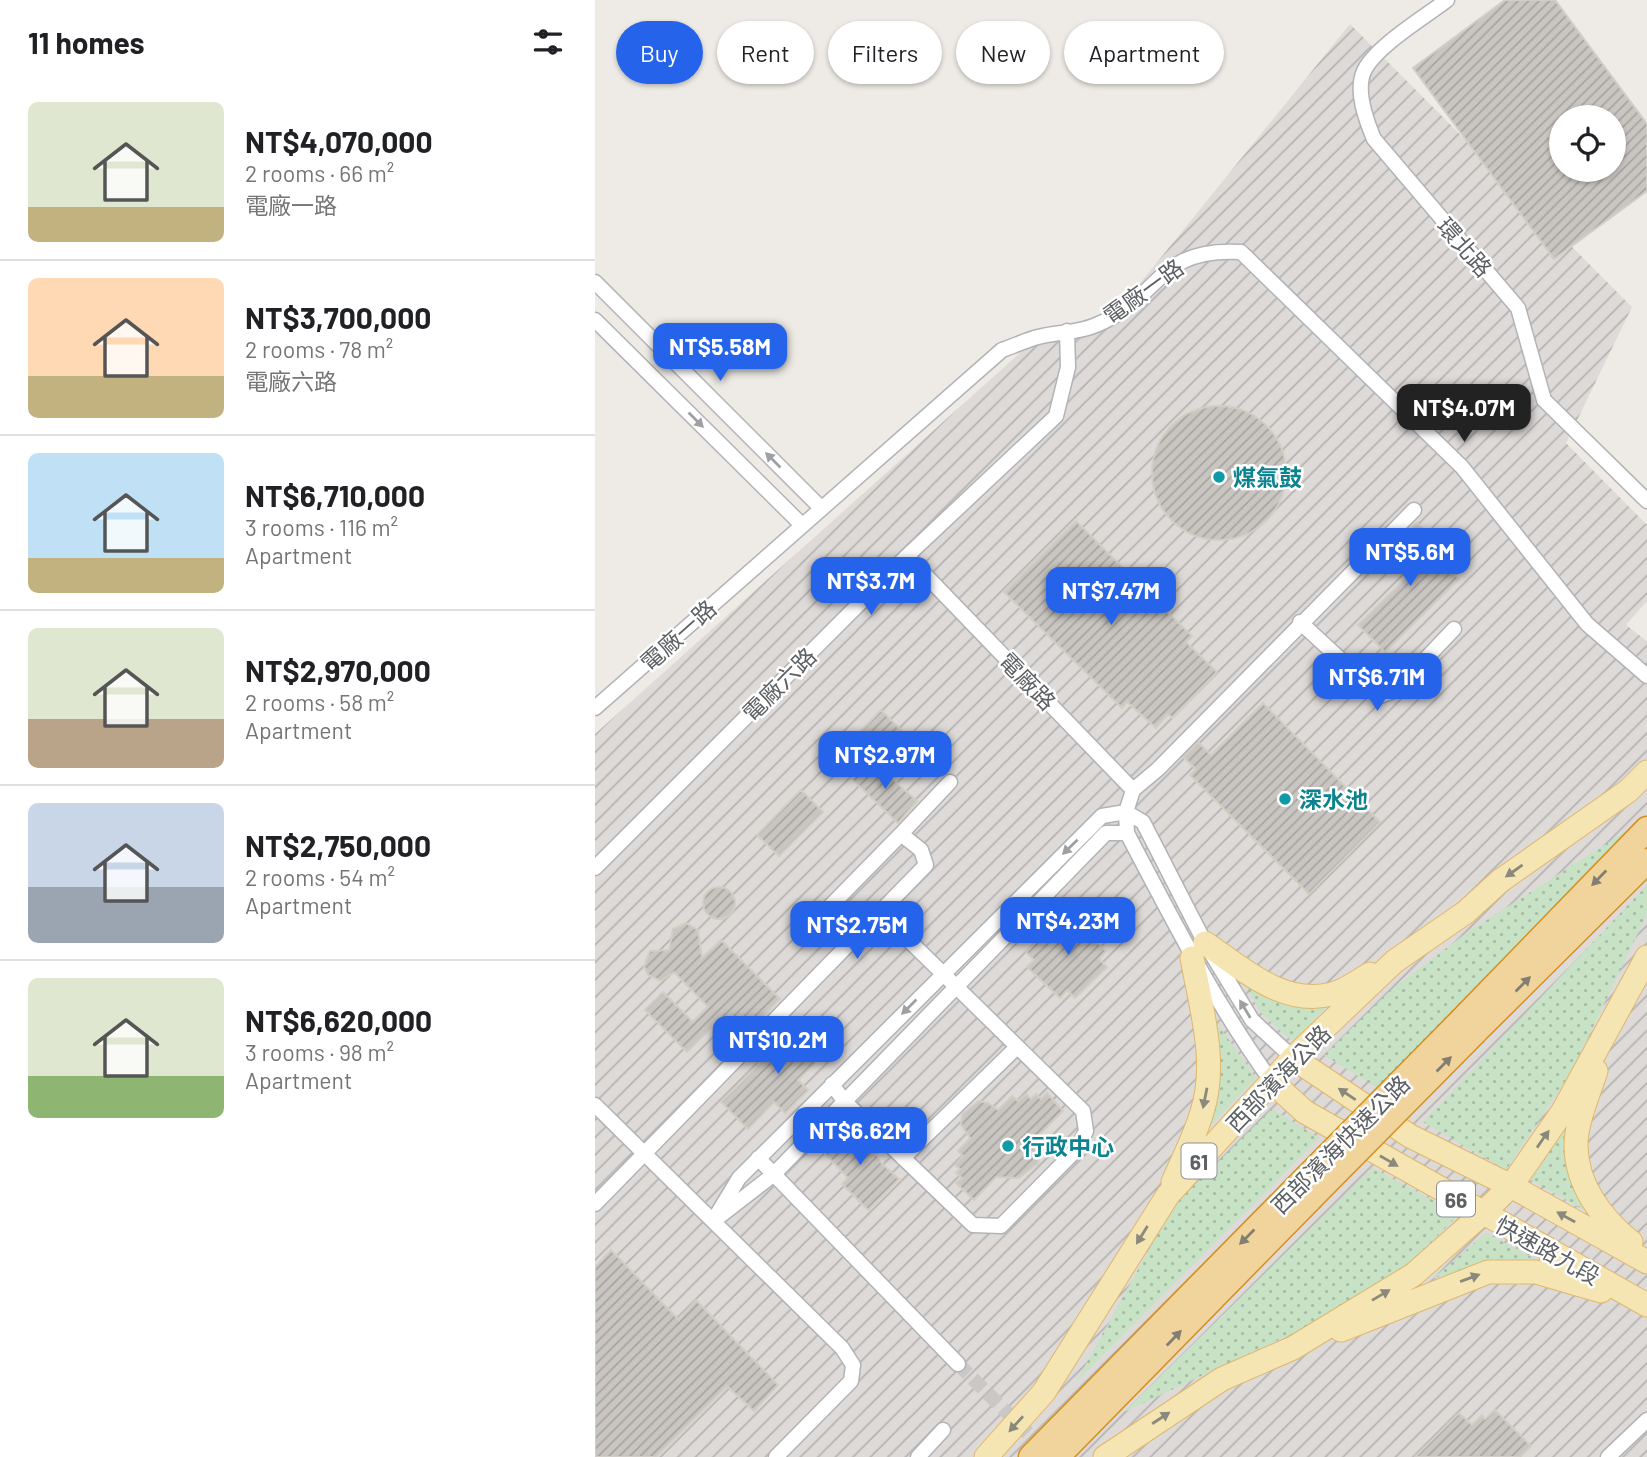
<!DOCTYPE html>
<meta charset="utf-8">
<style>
:root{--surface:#fff;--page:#f6f6f6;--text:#202124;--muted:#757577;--line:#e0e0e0;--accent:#2563eb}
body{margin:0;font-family:Barlow,"Noto Sans TC",sans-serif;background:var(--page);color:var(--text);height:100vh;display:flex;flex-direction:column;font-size:26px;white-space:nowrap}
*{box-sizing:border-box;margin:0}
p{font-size:23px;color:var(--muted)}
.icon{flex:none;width:38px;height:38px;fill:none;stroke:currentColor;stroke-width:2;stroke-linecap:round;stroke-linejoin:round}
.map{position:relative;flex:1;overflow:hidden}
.details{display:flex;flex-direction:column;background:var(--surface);width:595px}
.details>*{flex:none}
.hud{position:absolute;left:21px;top:21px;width:665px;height:63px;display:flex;gap:14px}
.buttons{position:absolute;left:954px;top:105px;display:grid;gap:14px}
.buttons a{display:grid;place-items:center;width:77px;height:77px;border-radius:50%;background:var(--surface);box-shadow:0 2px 5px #0004;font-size:35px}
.price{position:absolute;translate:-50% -60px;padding:0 16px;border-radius:14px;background:var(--accent);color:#fff;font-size:23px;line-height:46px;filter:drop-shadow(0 2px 4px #0008)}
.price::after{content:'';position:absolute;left:50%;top:42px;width:21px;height:16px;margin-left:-10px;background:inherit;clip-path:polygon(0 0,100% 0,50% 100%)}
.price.current{background:#222;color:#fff}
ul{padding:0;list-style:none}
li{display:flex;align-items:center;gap:21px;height:175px;padding:0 28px}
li+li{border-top:2px solid var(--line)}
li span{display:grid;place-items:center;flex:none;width:196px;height:140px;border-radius:10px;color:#555}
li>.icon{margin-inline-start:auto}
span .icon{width:84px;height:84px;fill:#fffc;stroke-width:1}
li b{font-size:30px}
h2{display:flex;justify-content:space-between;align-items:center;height:84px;padding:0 28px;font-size:30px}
.chip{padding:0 24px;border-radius:32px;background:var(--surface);box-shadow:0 2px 5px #0004;font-size:24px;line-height:63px}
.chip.current{background:var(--accent);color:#fff}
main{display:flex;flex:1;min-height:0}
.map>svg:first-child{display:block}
.industrial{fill:url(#industrial-furrows)}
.grass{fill:url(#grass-dots)}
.building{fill:url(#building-hatch);stroke:#d2cdc5;stroke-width:2;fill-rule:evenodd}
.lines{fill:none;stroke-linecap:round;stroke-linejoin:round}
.street-tunnel{stroke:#cac8c6;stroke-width:14;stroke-dasharray:14 7;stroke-linecap:butt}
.street-casing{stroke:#b1b3b6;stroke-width:17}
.primary-casing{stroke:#e0b76d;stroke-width:25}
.highway-casing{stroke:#d68e1d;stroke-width:27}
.street{stroke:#fff;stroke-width:14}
.primary{stroke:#f5e5b3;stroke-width:23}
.highway{stroke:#f0d49b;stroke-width:24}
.highway-bridge-casing{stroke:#d68e1d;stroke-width:27;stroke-linecap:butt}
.highway-bridge{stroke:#f0d49b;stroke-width:24}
.oneway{fill:#9ea0a2}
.oneway2{fill:#8b897c}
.oneway3{fill:#827e72}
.culture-dot{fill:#0f9aa8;stroke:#fff;stroke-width:2.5}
.labels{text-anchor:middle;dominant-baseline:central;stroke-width:5;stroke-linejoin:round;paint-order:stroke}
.shield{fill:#fff;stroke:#8e9092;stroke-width:2}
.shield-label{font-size:21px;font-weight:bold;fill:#5d6164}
.street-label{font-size:23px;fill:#5d6164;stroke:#fff}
.culture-label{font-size:23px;font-weight:bold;fill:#0d838f;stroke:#fff;text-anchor:start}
</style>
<main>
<section class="details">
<h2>11 homes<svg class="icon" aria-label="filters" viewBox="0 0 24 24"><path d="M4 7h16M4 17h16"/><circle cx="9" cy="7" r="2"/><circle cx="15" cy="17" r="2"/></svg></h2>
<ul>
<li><span style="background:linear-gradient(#dfe7d0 75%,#c2b280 0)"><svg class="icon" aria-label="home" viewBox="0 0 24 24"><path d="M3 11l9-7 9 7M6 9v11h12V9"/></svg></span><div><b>NT$4,070,000</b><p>2 rooms · 66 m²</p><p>電廠一路</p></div></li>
<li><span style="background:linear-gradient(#ffd9b3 70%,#c2b280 0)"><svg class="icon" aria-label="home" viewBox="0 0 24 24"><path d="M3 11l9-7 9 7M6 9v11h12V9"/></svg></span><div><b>NT$3,700,000</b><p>2 rooms · 78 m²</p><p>電廠六路</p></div></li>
<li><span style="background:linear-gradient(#bfe0f5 75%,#c2b280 0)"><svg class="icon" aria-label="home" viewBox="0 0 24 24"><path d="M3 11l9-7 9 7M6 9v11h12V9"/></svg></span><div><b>NT$6,710,000</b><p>3 rooms · 116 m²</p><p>Apartment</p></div></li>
<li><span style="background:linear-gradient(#dfe7d0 65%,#b9a48a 0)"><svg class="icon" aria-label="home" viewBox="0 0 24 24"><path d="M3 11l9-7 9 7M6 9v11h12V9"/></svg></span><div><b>NT$2,970,000</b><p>2 rooms · 58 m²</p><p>Apartment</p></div></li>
<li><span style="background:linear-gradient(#c9d6e8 60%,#9aa5b1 0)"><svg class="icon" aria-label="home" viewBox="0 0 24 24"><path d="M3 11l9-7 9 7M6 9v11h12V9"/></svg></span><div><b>NT$2,750,000</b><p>2 rooms · 54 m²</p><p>Apartment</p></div></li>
<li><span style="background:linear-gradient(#dfe7d0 70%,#8fb573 0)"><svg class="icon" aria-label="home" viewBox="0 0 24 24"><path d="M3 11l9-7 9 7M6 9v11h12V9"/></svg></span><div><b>NT$6,620,000</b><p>3 rooms · 98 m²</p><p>Apartment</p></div></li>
</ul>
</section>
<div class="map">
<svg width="1052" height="1457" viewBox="0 0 1052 1457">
<defs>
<pattern id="industrial-furrows" width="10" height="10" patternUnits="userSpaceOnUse" patternTransform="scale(1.75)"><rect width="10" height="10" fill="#dddad8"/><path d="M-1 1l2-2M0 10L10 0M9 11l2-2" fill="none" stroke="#b6b4b3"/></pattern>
<pattern id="grass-dots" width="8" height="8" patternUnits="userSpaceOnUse" patternTransform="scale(1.75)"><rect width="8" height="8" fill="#c7e2c5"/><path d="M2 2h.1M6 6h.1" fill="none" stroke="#a5bba4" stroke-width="1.8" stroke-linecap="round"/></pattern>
<pattern id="building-hatch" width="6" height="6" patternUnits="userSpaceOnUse" patternTransform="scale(1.75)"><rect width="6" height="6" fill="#c9c6c2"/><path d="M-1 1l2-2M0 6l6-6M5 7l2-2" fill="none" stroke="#a6a4a1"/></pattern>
</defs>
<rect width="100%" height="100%" fill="#eeebe6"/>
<path class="industrial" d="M755,24l282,283 -66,136 81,82v76l-21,24 21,16v816h-1052v-723l435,-390 73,-15z"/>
<path class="grass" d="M1050,819l-266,270 -55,-34 67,-65 74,-56z
M1052,885v29l-74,155 -67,101 -83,-48z
M647,978l93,20 -42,44 -33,-30z
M619,1019l42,59 -52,54z
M677,1109l47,29 -243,244 97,-176z
M978,1112l3,75 10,24 -57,-32z
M777,1168l87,46 -49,50 -110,66 -176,82z
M891,1233l59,31c-40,-2 -74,2 -113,15z"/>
<path class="building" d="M910,0h50l92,124v67l-93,68 -141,-191zM966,117h52v53h-52z
M557 473a67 67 0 1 1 134 0a67 67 0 1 1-134 0Z
M481,521l116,115 -6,6 31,30 -45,46 -4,-4 -12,14 -29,-26 -5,6 -118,-116z
M822,523l26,25 -8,8 24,23 -74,73 -27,-27 51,-50 -23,-22z
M668,703l117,119 -71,72 -119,-119 6,-6 -13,-12 15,-15 13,13z
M286,710l21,21 -23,24 -21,-21z
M276,760l46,41 -19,22 -46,-44z
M206,790l22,22 -44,44 -22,-21z
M108 903a16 16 0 1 1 32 0a16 16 0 1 1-32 0Z
M478,919l9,8 7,-7 16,15 -7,8 8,8 -7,8 8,8 -32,31 -8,-8 -7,8 -33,-31 7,-7 -8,-8 32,-32 8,7z
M91,923l12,7 4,28 19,-18 59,59 -40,39 -20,-19 -33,33 -42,-42 18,-18 30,30 15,-15 -34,-35 -13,9 -13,-6 -4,-9 6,-15 19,-1 4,-21z
M218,1018l12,12 -7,7 11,12 -31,31 10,10 -23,23 -11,-11 -26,27 -27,-27 81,-80 4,4z
M452,1093l16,18 -24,24 3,10 -4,18 -19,15 -23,-1 -22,23 -18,-17 6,-5 -6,-5 4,-4 -5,-4 8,-9 -5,-5 12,-13 -9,-13 1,-11 17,-13 9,2 10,7 14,-14 6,5 8,-7 5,5 5,-5 5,5z
M238,1127h6l5,9 7,-6 14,15 9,3 6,14 19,17 -31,31 -26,-26 6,-6 -23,-24 5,-5 -3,-10z
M16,1250l68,70 17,-20 82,85 -24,26 -27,-25 -71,71h-61v-190z
M900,1410l36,36 -11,11h-105l44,-44 13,12 10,-10 3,4z"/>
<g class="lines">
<path class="street-tunnel" d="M363,1364l88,87"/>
<g class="street-casing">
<path id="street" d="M852,0c-22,17 -71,46 -83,71 -9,20 2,49 10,68l144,169 26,92 103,101
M0,282l226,226
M0,320l207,205
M312,556l226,234
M705,622l80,74 16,-6 58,-61
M0,708l407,-358c12,-4 24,-10 36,-13 19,-5 41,-4 58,-12 65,-26 59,-78 145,-73l221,215 125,157 60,52
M538,790l25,-21 256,-259
M538,790l-7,22 1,21c45,86 88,170 145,249
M306,834l49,-52
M0,868l312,-312 149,-140 12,-49 -1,-36
M237,1084l12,17 129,124 28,1 76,-77 9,-18 -3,-20 -203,-199
M0,1105l247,243 11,17 -2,16 -75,76
M163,1158l200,206
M308,1158l113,-110
M0,1204l331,-339 -5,-15 -20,-16 -100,102
M125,1216l53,-41 333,-342h21
M118,1221l26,-43 363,-362 24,-4 17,10 62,121 47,77 41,38
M323,1457l25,-27
M1013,1457l39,-37"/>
</g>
<g class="primary-casing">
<path id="primary" d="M610,943c37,25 78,64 127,51 13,-3 26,-13 38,-20
M698,1058l117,78 101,50 136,76
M1001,1071c-7,22 -20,51 -20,74 0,40 26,74 55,97
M677,1082l33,30 342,193
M578,1182c10,-23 22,-46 29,-70 16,-49 -1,-104 -10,-154
M746,1330l147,-58h48l65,19
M391,1457l58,-65 124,-197 125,-137 102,-97 71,-49 34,-31 128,-90 19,-19
M510,1457l117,-78 71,-31 120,-73 69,-61 29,-28 52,-75 84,-154"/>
</g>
<g class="highway-casing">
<path id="highway" d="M860,1027l192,-198
M880,1032l172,-171
M436,1457l264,-268
M462,1457l253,-258"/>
</g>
<use href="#street" class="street"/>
<use href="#primary" class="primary"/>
<use href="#highway" class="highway"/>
<g class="highway-bridge-casing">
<path id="highway-bridge" d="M700,1189l160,-162
M715,1199l165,-167"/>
</g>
<use href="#highway-bridge" class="highway-bridge"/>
</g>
<defs><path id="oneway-solid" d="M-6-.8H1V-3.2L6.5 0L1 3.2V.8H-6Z" transform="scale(1.75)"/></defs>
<g class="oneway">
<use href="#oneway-solid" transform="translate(101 420) rotate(45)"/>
<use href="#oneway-solid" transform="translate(178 460) rotate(-135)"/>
<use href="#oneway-solid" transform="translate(475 847) rotate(136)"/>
<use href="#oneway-solid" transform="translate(314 1007) rotate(135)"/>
<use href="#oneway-solid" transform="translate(650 1009) rotate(-121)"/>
</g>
<g class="oneway2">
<use href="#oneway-solid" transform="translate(919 871) rotate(145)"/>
<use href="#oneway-solid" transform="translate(752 1094) rotate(-146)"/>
<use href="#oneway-solid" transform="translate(610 1098) rotate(101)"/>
<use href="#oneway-solid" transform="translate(948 1139) rotate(-55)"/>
<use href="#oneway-solid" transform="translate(794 1161) rotate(30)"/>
<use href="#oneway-solid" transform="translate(971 1217) rotate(-151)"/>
<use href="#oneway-solid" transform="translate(547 1235) rotate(122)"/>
<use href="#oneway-solid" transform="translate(875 1278) rotate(-20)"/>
<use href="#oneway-solid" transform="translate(786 1295) rotate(-31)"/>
<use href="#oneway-solid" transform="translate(566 1418) rotate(-33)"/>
<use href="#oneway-solid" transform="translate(421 1424) rotate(132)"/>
</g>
<g class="oneway3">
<use href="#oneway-solid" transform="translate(1004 878) rotate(134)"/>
<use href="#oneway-solid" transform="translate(928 984) rotate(-45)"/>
<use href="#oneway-solid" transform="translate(849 1064) rotate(-45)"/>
<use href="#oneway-solid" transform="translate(652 1237) rotate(135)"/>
<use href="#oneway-solid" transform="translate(579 1338) rotate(-46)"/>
</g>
<g class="culture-dot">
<circle cx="624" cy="477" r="7"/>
<circle cx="690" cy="799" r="7"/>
<circle cx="413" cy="1146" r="7"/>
</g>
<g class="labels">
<g class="shield">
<rect x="586.5" y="1143.5" width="35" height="35" rx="5"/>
<rect x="842" y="1181.5" width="38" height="35" rx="5"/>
</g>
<g class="shield-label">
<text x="604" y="1161">61</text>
<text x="861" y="1199">66</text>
</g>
<g class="street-label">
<text transform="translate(870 247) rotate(49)">環北路</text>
<text transform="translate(548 291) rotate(-36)">電廠一路</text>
<text transform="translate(83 635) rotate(-42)">電廠一路</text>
<text transform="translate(433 681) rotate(46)">電廠路</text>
<text transform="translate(184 684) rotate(-45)">電廠六路</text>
<text transform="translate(683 1078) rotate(-46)">西部濱海公路</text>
<text transform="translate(745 1144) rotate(-45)">西部濱海快速公路</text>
<text transform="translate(953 1250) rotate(29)">快速路九段</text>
</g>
<g class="culture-label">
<text x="638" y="477">煤氣鼓</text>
<text x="704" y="799">深水池</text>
<text x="427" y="1146">行政中心</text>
</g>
</g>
</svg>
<div class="buttons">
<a><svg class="icon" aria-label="locate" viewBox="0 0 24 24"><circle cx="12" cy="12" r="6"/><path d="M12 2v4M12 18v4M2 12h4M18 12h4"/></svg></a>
</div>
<b class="price" style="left:125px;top:383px">NT$5.58M</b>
<b class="price current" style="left:869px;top:444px">NT$4.07M</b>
<b class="price" style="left:815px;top:588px">NT$5.6M</b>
<b class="price" style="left:276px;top:617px">NT$3.7M</b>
<b class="price" style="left:516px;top:627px">NT$7.47M</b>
<b class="price" style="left:782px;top:713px">NT$6.71M</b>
<b class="price" style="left:290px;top:791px">NT$2.97M</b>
<b class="price" style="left:473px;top:957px">NT$4.23M</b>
<b class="price" style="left:262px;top:961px">NT$2.75M</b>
<b class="price" style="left:183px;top:1076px">NT$10.2M</b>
<b class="price" style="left:265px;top:1167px">NT$6.62M</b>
<div class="hud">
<a class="chip current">Buy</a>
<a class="chip">Rent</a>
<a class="chip">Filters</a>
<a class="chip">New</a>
<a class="chip">Apartment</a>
</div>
</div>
</main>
